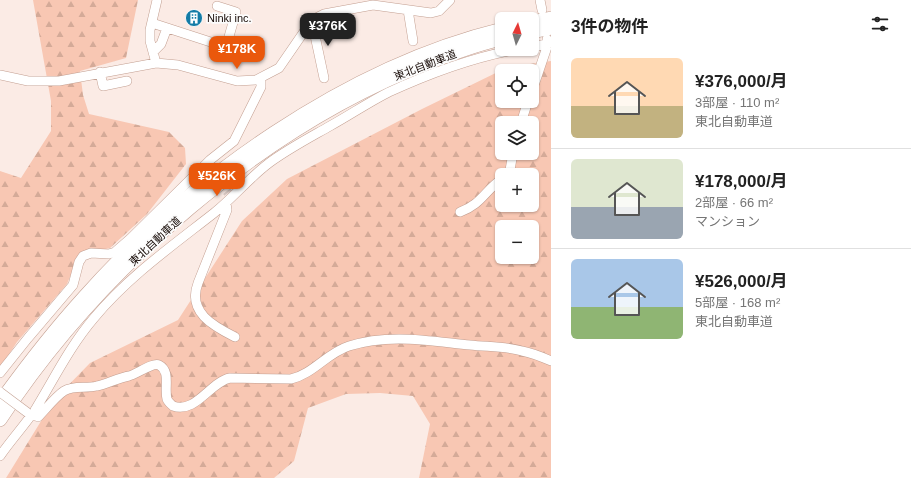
<!DOCTYPE html>
<html lang="ja">
<meta charset="utf-8">
<style>
:root{--surface:#fff;--page:#f2f2f2;--text:#222;--muted:#767676;--line:#e0e0e0;--accent:#ea580c}
body{margin:0;font-family:Arial,"Noto Sans JP",sans-serif;background:var(--page);color:var(--text);height:100vh;display:flex;flex-direction:column;font-size:15px;white-space:nowrap}
*{box-sizing:border-box;margin:0}
p{font-size:13px;color:var(--muted)}
.icon{flex:none;width:22px;height:22px;fill:none;stroke:currentColor;stroke-width:2;stroke-linecap:round;stroke-linejoin:round}
.map{position:relative;flex:1;overflow:hidden}
.side{display:flex;flex-direction:column;background:var(--surface);width:360px}
.side>*{flex:none}
.needle{width:26px;rotate:5deg}
.buttons{position:absolute;left:495px;top:12px;display:grid;gap:8px}
.buttons a{display:grid;place-items:center;width:44px;height:44px;border-radius:6px;background:var(--surface);box-shadow:0 1px 3px #0004;font-size:20px}
.price{position:absolute;translate:-50% -34px;padding:0 9px;border-radius:8px;background:var(--accent);color:#fff;font-size:13px;line-height:26px;filter:drop-shadow(0 1px 2px #0008)}
.price::after{content:'';position:absolute;left:50%;top:24px;width:12px;height:9px;margin-left:-6px;background:inherit;clip-path:polygon(0 0,100% 0,50% 100%)}
.price.on{background:#222;color:#fff}
ul{padding:0;list-style:none}
li{display:flex;align-items:center;gap:12px;height:100px;padding:0 20px}
li+li{border-top:1px solid var(--line)}
li span{display:grid;place-items:center;flex:none;width:112px;height:80px;border-radius:6px;color:#555}
li>.icon{margin-inline-start:auto}
span .icon{width:48px;height:48px;fill:#fffc;stroke-width:1}
li b{font-size:17px}
h2{display:flex;justify-content:space-between;align-items:center;height:48px;padding:0 20px;font-size:17px}
main{display:flex;flex:1;min-height:0}
.map>svg:first-child{display:block}
.forest{fill:url(#forest-firs);fill-rule:evenodd}
.lines{fill:none;stroke-linecap:round;stroke-linejoin:round}
.minor-tunnel{stroke:#d9c9c4;stroke-width:9;stroke-dasharray:9 4.5;stroke-linecap:butt}
.minor-casing{stroke:#c39f91;stroke-width:10}
.highway-casing{stroke:#c39f91;stroke-width:14}
.minor{stroke:#fff;stroke-width:9}
.highway{stroke:#fff;stroke-width:13}
.minor-bridge-casing{stroke:#c39f91;stroke-width:10;stroke-linecap:butt}
.minor-bridge{stroke:#fff;stroke-width:9}
.labels{text-anchor:middle;dominant-baseline:central;stroke-width:3.5;stroke-linejoin:round;paint-order:stroke}
.poi-label{font-size:11px;fill:#160a06;stroke:#fcfcfc;text-anchor:start}
.street-label{font-size:11px;fill:#160a06;stroke:#fcfcfc}
</style>
<main>
<div class="map">
<svg width="551" height="478" viewBox="0 0 551 478">
<defs>
<pattern id="forest-firs" width="22" height="20" patternUnits="userSpaceOnUse"><rect width="22" height="20" fill="#f8c7b3"/><path d="M5 1l3.5 6h-7zM16 11l3.5 6h-7z" fill="#d4aa98"/></pattern>
</defs>
<rect width="100%" height="100%" fill="#fbebe5"/>
<path class="forest" d="M33,0h105l-12,58 -46,13 3,24 6,19 80,18 16,16 1,16 -39,50 -37,34 -31,7 -12,29 -50,58 -17,26v-197l21,7 30,-47v-30z
M551,61v417h-132l11,-54 -17,-28 -33,-3 -34,1 -38,14 -14,53 -20,17h-268l48,-78 36,-37 88,-43 64,-99 45,-42 135,-70 86,-42zM502,71h30v30h-30zM502,123h30v30h-30zM502,175h30v30h-30zM502,227h30v30h-30z"/>
<g class="lines">
<path class="minor-tunnel" d="M210,170l18,23"/>
<g class="minor-casing">
<path id="minor" d="M540,0l2,10
M408,10l5,31
M152,23l74,24 10,-35 -19,-6
M310,23l4,8 10,47
M532,47l19,-4
M154,51l7,-7 6,-16
M156,63l-6,-22v-11l7,-30
M100,72l3,14 24,-5
M0,75l28,6h31l97,-18 22,2 59,16 19,-1 23,-12 31,-45 8,-6 6,-3 49,-9 58,8 8,-2 11,-11
M532,91l16,-47 -1,-5
M521,123l7,-22
M507,175l3,-5 3,-17
M226,203l1,7 -29,73c-11,29 15,43 37,54
M460,212c22,-8 25,-22 42,-33
M0,373l28,-35 45,-53 6,-23 4,-6 8,-3 18,1 6,-2 15,-13 80,-79 24,-19 27,-54v-9
M38,417c7,-7 18,-21 26,-26 10,-6 22,-2 33,-5 10,-2 21,-8 32,-10 8,-2 24,-14 30,-11 12,6 5,23 8,34 1,3 4,5 6,7 23,8 37,-24 57,-28l61,1c22,-5 36,-26 58,-33 40,-13 81,-5 121,-1 17,2 36,1 52,6 10,2 20,6 29,10
M0,456c11,-16 24,-30 35,-46 19,-31 35,-64 59,-92 34,-41 78,-72 120,-105 19,-15 35,-35 55,-50 19,-14 40,-25 61,-37 20,-11 39,-24 59,-34 41,-19 85,-35 129,-43"/>
</g>
<g class="highway-casing">
<path id="highway" d="M532,22l19,-4
M532,32l19,-4
M0,402c26,-36 54,-72 84,-105 106,-119 262,-230 418,-268
M0,420c99,-151 263,-294 431,-358 24,-9 47,-18 71,-23"/>
</g>
<use href="#minor" class="minor"/>
<use href="#highway" class="highway"/>
<g class="minor-bridge-casing">
<path id="minor-bridge" d="M0,392l28,21"/>
</g>
<use href="#minor-bridge" class="minor-bridge"/>
</g>
<defs>
<g id="building-disc" transform="scale(0.9)"><circle r="9.5" fill="#137ba6" stroke="#fcfcfc"/><path d="M-4-6H4V6H1V3H-1V6H-4ZM-2.5-4.3h1.7v1.8h-1.7ZM.8-4.3h1.7v1.8H.8ZM-2.5-1h1.7V.8h-1.7ZM.8-1h1.7V.8H.8Z" fill="#fff"/></g>
</defs>
<g fill-rule="evenodd">
<use href="#building-disc" x="194" y="18"/>
</g>
<g class="labels">
<g class="poi-label">
<text x="207" y="18">Ninki inc.</text>
</g>
<g class="street-label">
<text transform="translate(425 65) rotate(-21)">東北自動車道</text>
<text transform="translate(155 241) rotate(-43)">東北自動車道</text>
</g>
</g>
</svg>
<div class="buttons">
<a><svg class="needle" viewBox="-14 -14 28 28"><path d="M0-13l5 13h-10z" fill="#e53935"/><path d="M0 13l5-13h-10z" fill="#767676"/></svg></a>
<a><svg class="icon" aria-label="locate" viewBox="0 0 24 24"><circle cx="12" cy="12" r="6"/><path d="M12 2v4M12 18v4M2 12h4M18 12h4"/></svg></a>
<a><svg class="icon" aria-label="layers" viewBox="0 0 24 24"><path d="M12 4l9 5-9 5-9-5zM3 14l9 5 9-5"/></svg></a>
<a>+</a>
<a>−</a>
</div>
<b class="price on" style="left:328px;top:47px">¥376K</b>
<b class="price" style="left:237px;top:70px">¥178K</b>
<b class="price" style="left:217px;top:197px">¥526K</b>
</div>
<section class="side">
<h2>3件の物件<svg class="icon" aria-label="filters" viewBox="0 0 24 24"><path d="M4 7h16M4 17h16"/><circle cx="9" cy="7" r="2"/><circle cx="15" cy="17" r="2"/></svg></h2>
<ul>
<li><span style="background:linear-gradient(#ffd9b3 60%,#c2b280 0)"><svg class="icon" aria-label="home" viewBox="0 0 24 24"><path d="M3 11l9-7 9 7M6 9v11h12V9"/></svg></span><div><b>¥376,000/月</b><p>3部屋 · 110 m²</p><p>東北自動車道</p></div></li>
<li><span style="background:linear-gradient(#dfe7d0 60%,#9aa5b1 0)"><svg class="icon" aria-label="home" viewBox="0 0 24 24"><path d="M3 11l9-7 9 7M6 9v11h12V9"/></svg></span><div><b>¥178,000/月</b><p>2部屋 · 66 m²</p><p>マンション</p></div></li>
<li><span style="background:linear-gradient(#a9c7e8 60%,#8fb573 0)"><svg class="icon" aria-label="home" viewBox="0 0 24 24"><path d="M3 11l9-7 9 7M6 9v11h12V9"/></svg></span><div><b>¥526,000/月</b><p>5部屋 · 168 m²</p><p>東北自動車道</p></div></li>
</ul>
</section>
</main>
